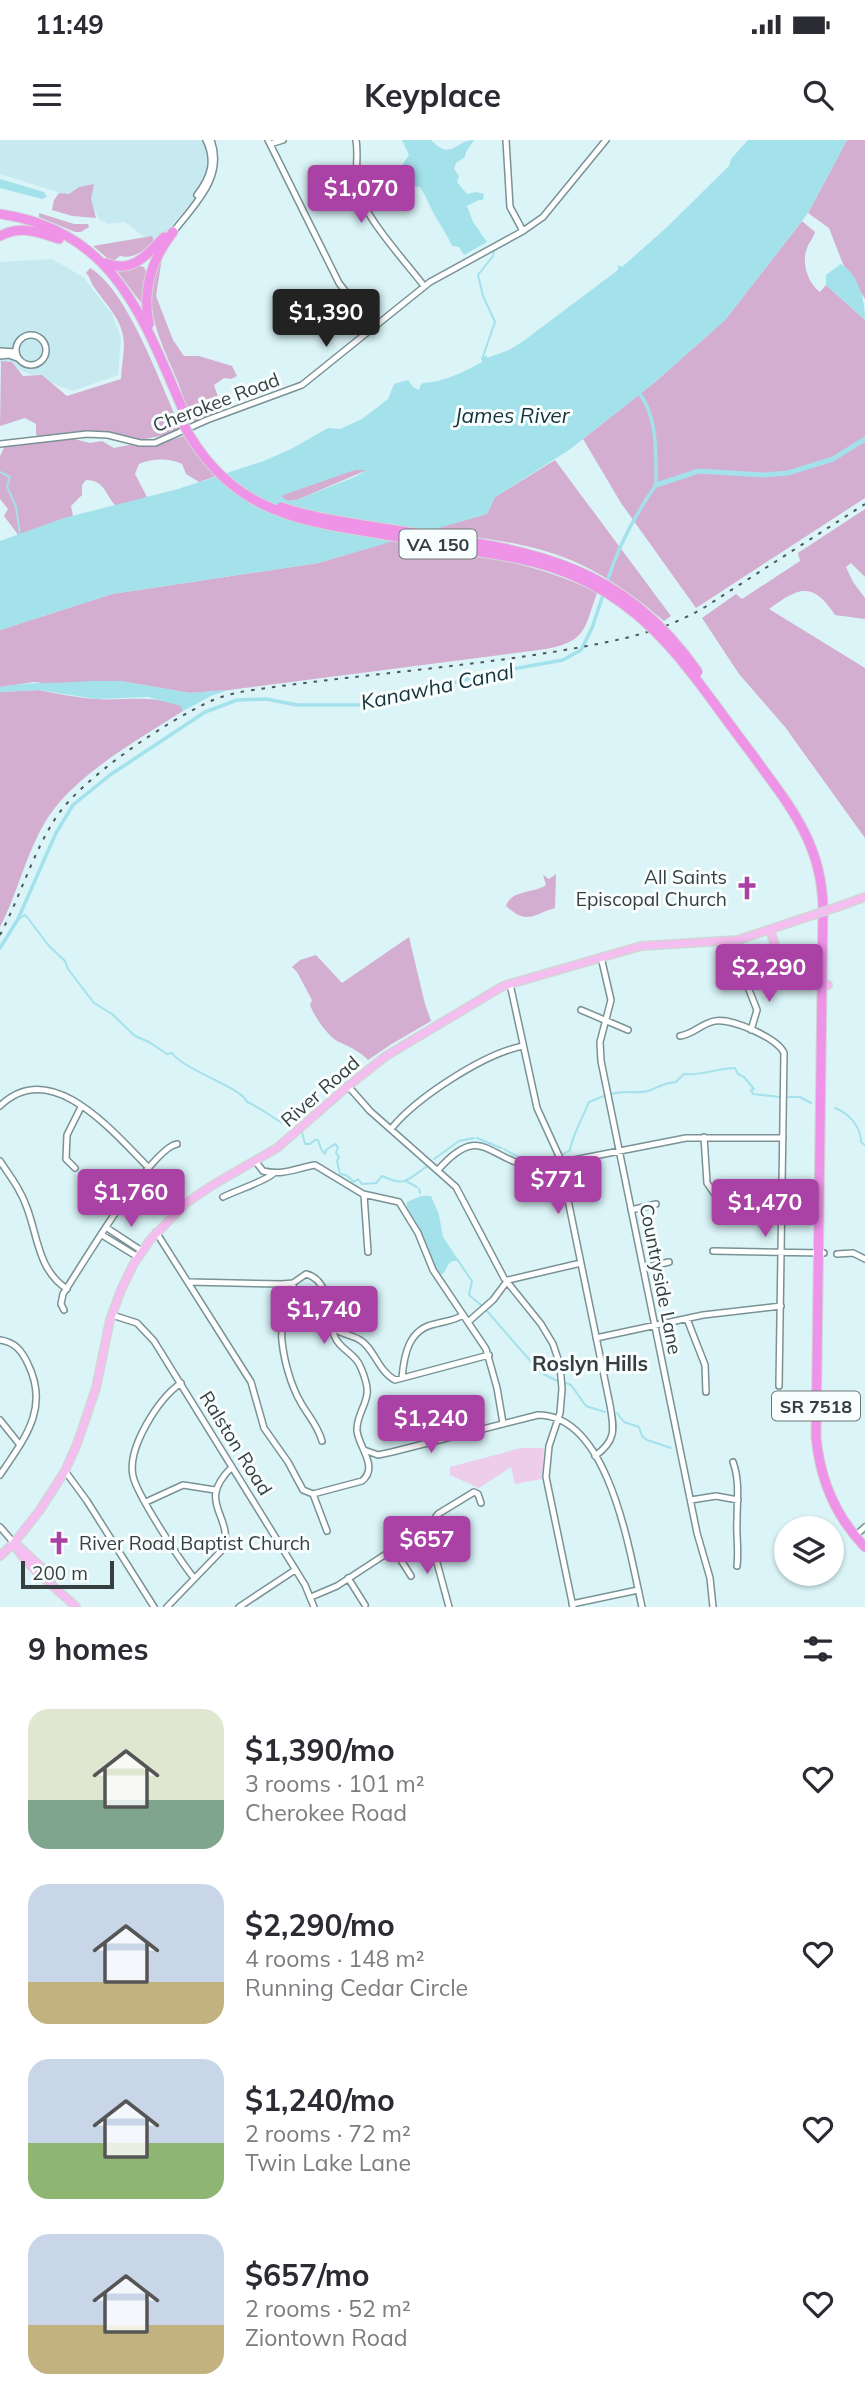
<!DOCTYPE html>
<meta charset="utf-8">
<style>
:root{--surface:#fff;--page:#f2f2f3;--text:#2b2b33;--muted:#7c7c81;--accent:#aa42a5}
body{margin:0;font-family:Mulish,sans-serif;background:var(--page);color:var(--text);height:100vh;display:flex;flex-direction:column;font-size:26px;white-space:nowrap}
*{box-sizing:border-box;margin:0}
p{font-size:23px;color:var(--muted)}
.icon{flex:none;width:38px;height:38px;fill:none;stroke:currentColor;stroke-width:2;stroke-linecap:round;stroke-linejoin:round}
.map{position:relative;height:1467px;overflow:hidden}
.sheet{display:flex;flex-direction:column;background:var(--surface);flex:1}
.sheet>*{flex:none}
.tools{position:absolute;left:774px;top:1376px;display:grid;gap:14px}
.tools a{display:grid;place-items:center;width:70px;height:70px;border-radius:50%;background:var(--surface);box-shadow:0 2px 5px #0004;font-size:35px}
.scale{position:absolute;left:21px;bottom:18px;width:93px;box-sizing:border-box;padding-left:7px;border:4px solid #353f40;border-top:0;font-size:19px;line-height:24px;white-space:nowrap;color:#353f40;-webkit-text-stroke:5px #f8fdfd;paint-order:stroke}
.price{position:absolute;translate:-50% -60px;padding:0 16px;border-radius:7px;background:var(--accent);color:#fff;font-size:23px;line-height:46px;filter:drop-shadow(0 2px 4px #0008)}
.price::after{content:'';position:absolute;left:50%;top:42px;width:21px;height:16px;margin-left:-10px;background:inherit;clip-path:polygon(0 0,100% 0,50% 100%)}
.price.selected{background:#222;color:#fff}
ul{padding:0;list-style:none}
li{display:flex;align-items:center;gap:21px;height:175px;padding:0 28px}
li span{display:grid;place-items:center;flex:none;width:196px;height:140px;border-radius:21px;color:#555}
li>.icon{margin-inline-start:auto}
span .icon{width:84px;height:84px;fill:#fffc;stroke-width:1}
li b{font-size:30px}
h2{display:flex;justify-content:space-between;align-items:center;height:84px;padding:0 28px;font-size:30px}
.status{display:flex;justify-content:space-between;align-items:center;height:49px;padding:0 35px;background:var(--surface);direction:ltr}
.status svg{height:19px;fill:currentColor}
header{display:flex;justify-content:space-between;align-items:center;height:91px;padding:0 28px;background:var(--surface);font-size:32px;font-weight:700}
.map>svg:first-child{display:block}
.built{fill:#c7eaf0}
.green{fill:#edcdea}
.forest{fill:#d4aed0}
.water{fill:#a3e1eb;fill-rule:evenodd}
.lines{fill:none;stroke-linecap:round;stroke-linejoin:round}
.stream{stroke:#a3e1eb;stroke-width:2}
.canal{stroke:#a3e1eb;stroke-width:3.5}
.river{stroke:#a3e1eb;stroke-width:5}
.minor-casing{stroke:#7a9296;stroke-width:8}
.major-casing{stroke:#d3d5d5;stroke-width:10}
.highway-casing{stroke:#d3d5d5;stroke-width:11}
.minor{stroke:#fff;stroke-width:5}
.major{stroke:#f5bef1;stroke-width:7}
.highway{stroke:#ee93e8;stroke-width:9}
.rail{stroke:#4b5759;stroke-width:2;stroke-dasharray:3.5 7;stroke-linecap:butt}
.major-bridge-casing{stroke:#d3d5d5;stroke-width:10;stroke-linecap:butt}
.highway-bridge-casing{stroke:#d3d5d5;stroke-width:11;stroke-linecap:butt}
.major-bridge{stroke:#f5bef1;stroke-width:7}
.highway-bridge{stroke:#ee93e8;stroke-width:9}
.labels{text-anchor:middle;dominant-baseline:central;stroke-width:6;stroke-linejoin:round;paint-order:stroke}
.shield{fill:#f8fdfd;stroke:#707879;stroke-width:2}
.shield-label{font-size:18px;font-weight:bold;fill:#353f40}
.street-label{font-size:19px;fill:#353f40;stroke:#f8fdfd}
.poi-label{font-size:19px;fill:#353f40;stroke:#f8fdfd;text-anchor:end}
.water-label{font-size:21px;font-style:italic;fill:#143338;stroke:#f8fdfd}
.neighbourhood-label{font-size:21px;font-weight:bold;fill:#353f40;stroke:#f8fdfd}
</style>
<div class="status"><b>11:49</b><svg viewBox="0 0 49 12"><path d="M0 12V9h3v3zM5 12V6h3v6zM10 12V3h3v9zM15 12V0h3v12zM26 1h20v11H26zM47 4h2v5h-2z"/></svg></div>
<header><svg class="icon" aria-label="menu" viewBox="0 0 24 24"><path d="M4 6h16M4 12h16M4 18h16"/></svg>Keyplace<svg class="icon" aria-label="search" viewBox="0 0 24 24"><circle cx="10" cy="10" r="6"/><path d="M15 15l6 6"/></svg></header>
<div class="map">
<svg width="865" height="1467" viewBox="0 0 865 1467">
<rect width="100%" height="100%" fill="#daf4f8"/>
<path class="built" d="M0,0h206l5,11 -6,35 -50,59 -30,-23 -17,2 -8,-4 -8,-14 -22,-10 -70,-22z
M52,119l31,18 29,37 9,24 -3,37 -46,16 -72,-29v-100z"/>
<path class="green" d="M521,1308h23l-2,31 -27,5 -4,-17 -32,21 -29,-13v-8z"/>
<path class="forest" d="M847,0h18v159l-22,-35 -14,-36 -21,-15z
M94,44l-3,15 5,19 -24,-2 -20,-6 2,-10 5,-7 10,1 10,-7z
M39,73l35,11h14l1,3 -8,5h-6l-36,-15z
M802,81l13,11c-2,7 -6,10 -8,16 -6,15 1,35 13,44l6,-7 39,35v178l-169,110 -75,-105 -38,-64 72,-57 70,-62z
M152,96l2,5c-11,10 -19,18 -34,15l-8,6 -19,-16z
M160,118h2l-6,38 17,44 11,16h15l33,10 5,10 -6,3 -7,-1 -10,7 9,27 -29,10c-7,-12 -11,-26 -16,-40 -17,-41 -40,-81 -18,-124z
M139,126l5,1 2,5 -4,32 -25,-33z
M90,128c39,23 71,119 92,162l-11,4 -31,6 -47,-8 -55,5 -2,-3v-10l-11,-6 -25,8 1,-65 11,1 11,14 19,-1 25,21 54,-17c0,-12 3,-23 3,-34 0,-24 -17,-39 -30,-58 -4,-5 -3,-9 -8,-14z
M184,296l32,40 -17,6 -13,-8 -4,-10c-11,-6 -31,-6 -43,0l-4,10 12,23 -31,9c-11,-11 -11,-26 -30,-26l-4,5v10l-11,11 2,10 -54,20 -15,-20 4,-7 -8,-10v-43l5,-10 61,-9 24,6 12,-2 12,7 15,-3 23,1z
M555,320l116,156 -7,5c-35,-30 -72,-56 -116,-69 -38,-12 -79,-15 -118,-22l57,-16 8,-17z
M354,330h13l-70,30 -9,1 -6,-3v-3z
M865,369v68l-14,-14 -5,4 7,15 12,16v21l-30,-4c-23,-35 -37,-27 -66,-6l96,59v170l-80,-111 -46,-53 -37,-56 34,-24 6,5 58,-38 -2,-8z
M392,401c70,13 142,19 205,52 -13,36 -10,48 -51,56l-317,41 -39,3 -70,-12 -62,4 -24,-3 -34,5v-57l112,-36 206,-31z
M39,550c18,4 36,7 55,9 30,2 58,-5 87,7l2,5c-41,26 -99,59 -129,98 -26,34 -34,80 -54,118v-235z
M556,734l-1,34c-23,7 -28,17 -49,-2 6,-17 27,-12 40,-21l-3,-10 6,4z
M409,797l16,67 6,17 -41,24 -22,15c-9,-9 -18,-13 -29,-18 -11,-5 -25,-26 -29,-37l2,-5 -15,-28 -5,-5 8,-7 16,-5 26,28z"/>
<path class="water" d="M402,0h29c21,22 24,0 43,0l-8,12 -1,5 -9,6 -2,6 5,7 -2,6 10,12 10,-2 7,2 -1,6h-4l-12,6 6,16 14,20 -23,13 -5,-8 -7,-1c-5,-12 -12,-21 -18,-32 -5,-9 -8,-18 -14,-27l-23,-4 -7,-4 2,-7 8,-4 9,-13z
M748,0h99l-39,73 -83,107 -70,62 -86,68 -74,47 -8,17 -169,49 -206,31 -112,36v-89l64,-23 114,-29 86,-28 27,-12 37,-21 12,1 22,-10 26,-20 6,-15 14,-4 5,7 6,3 2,-6c6,-2 12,-2 17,-3 15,-4 30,-11 44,-19v-4l5,-3v3l22,-8 13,-8 96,-72v-5l4,2 44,-39 63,-62 2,-7zM354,330h12l-9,6 -60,24 -9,1 -6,-4 1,-2z
M0,39l44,13 3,5 -5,2 -42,-11z
M841,124c18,11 24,36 24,56l-39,-35v-10z
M90,541h30l70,12 39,-3 -16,5 -30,16 -2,-5 -33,-9 -52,2 -57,-9 -39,2v-5c30,-6 60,-3 90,-6z
M421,1056h10l8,19 4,22 16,24c-11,-2 -11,6 -16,13h-4l-4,-6 -16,-41 -12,-20v-5z"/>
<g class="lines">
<path class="stream" d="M482,219l13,-37 -12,-26 -5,-21 15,-19 1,-6
M0,332l10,5 -3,9 9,21 4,28
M18,779l7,-4 2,2 22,29 16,15 3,8 26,34 18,11 23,22 14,6 18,12 5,-1c13,18 68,33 75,49 16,6 29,20 46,26
M612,954c13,-4 24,0 36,-3 8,-3 19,-9 28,-9l8,-8c18,2 34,-6 51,-6l3,6 6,3 10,12 -3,1 2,4 27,3
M788,957h12l11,6
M835,968c14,5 26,19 26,34l4,3
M302,992l3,12h5l5,-4h3l3,9 4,5 1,-4 9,-6 3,3 -2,6 3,4 -2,4 3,13 6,1 8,7 4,-3 4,5 14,-1 6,-7c23,11 25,4 44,-9
M477,998l24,10
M504,1009c10,6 22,13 34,12 7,0 12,-4 18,-5
M562,1015l8,-5c2,-14 13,-33 19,-48l15,-6
M434,1019l25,-18 15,-3
M406,1041l11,6
M419,1049l1,4
M457,1119l15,22 -3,14 12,10
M487,1171l53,61 19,10
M566,1243l5,2 15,21 19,6
M617,1273l7,9 15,5 3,9 5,4 24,8"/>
<path class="canal" d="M606,445c11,-36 28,-69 50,-100 0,-29 2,-70 -18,-93
M0,808l18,-29 38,-86 17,-28 37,-30 95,-63 32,-12 29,-1 31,6h71l36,-8 85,-24 74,-13 18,-10 11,-22 12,-36"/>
<path class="river" d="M656,345l43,-14 64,4 25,-2 45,-14 32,-20"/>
<g class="minor-casing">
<path id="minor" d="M268,0l71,143 34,44
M356,0c3,17 -2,33 2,50 7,28 47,71 66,96
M506,0l4,67 13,24
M270,4l13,-4
M197,55c14,-18 19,-34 9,-55
M173,92c21,-27 52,-55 38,-92
M16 210a15 15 0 1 1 30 0a15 15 0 1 1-30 0Z
M0,211l16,1
M0,216l9,-1 8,3
M0,304l87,-10 21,1 32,8h15l52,-23 95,-35 128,-103 93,-51 20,-14 63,-77
M601,817l10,43 -11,42 1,19 96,472 13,45 3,29
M744,837l13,33 -6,20
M510,844l27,124 22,48 51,249c4,24 7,35 -15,51
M581,870l47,20
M680,896c14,-2 22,-13 35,-15 16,-3 63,17 69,32l-5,333
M348,946l22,25 86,76 48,91 37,46 12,20 7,21 2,24 -2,24 -11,33 -3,31 27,130
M0,966c51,-50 113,26 148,61
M391,989c25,-31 92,-75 132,-83
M704,997l3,46 7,10 18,1
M0,1021c10,15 21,29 27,47 11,29 11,62 40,81
M256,1022l7,9c20,5 34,-3 52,-6l48,29 36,8 19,31 15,37 53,79 11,39 6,35
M75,1028l-9,-9 1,-24 14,-28
M438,1030c45,-51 50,-7 100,-3l148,-29h97
M364,1055l4,57
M223,1057c12,-6 45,-17 51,-24
M631,1070l25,-6
M107,1088l35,23
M156,1092l95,150 13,46 24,34 15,28 10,4
M102,1095l36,22
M713,1111l111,2
M837,1114l16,-1 12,6
M643,1128l26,-6
M189,1142l93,2 11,-1 13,-9c25,6 22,43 28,61 5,15 22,18 27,33 3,7 7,19 6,26 -2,14 -11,23 -10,37 2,17 22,36 5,50l-49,13
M293,1143c4,22 -14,37 -11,58 2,20 9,45 19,62 8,14 17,23 21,38
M64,1170l-3,-6 2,-10c18,-27 88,-146 114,-150
M112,1175l25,8 17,18 151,244 9,22
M687,1179l18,46 1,27
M468,1182l25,-22 15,-20 73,-17
M333,1188c10,7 19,7 27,12 14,8 18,31 35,40l94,-25
M596,1198l107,-23 78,-9
M0,1200c15,2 22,11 28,24 22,45 -4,75 -28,111
M402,1238c2,-24 7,-49 33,-54 10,-3 19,-3 28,-9
M181,1243c-23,16 -54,65 -48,93 4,19 48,86 61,102
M0,1280l20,25
M364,1310l14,5 14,-3 146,-37c72,0 92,140 104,192
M733,1322c7,19 4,38 4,58 -1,16 2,30 0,46
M65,1331l22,30 67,106
M313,1354l14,37
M691,1360l25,-4 22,4
M146,1362l37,-17 32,5
M0,1387l14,16
M425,1391l5,6 19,70
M425,1391l13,-17 36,-22 4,2 3,9
M855,1396l10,-9
M394,1409l17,27
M348,1438l17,27
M311,1457l26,-11 81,-53 7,-2
M572,1464l66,-14
M167,1467l57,-59c9,-34 -29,-45 8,-81
M239,1467l56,-37"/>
</g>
<g class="major-casing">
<path id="major" d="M837,767l28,-10
M770,790c6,17 12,46 30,53 8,3 20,2 28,2
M14,1403c7,19 46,48 62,64
M16,1404l26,24 9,12
M0,1416l14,-13 26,-33 25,-39 12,-27 19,-56 14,-68 11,-30 12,-25 17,-25 35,-36 26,-18 66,-38 71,-62 38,-30 117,-70 138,-40 97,-6 75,-25"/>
</g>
<g class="highway-casing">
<path id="highway" d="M0,74c119,17 145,111 187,205
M0,96c21,-11 38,-4 59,3
M106,123c26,11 41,-8 58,-26
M149,184c-7,-34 2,-64 24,-92
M693,535c20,26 39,53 59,79 36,50 70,88 71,154l-7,529c4,42 19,79 49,110"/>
</g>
<use href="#minor" class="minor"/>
<use href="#major" class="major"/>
<use href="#highway" class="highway"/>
<path class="rail" d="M0,795c20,-38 32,-80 55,-116 25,-40 113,-99 156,-118 14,-6 27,-9 42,-11 101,-15 204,-22 306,-39 51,-9 101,-17 146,-44l160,-103"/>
<g class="major-bridge-casing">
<path id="major-bridge" d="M813,775l24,-8"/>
</g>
<g class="highway-bridge-casing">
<path id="highway-bridge" d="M182,282c44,84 106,98 193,111 33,6 66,12 99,18 32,5 64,10 93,22 54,21 92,58 126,102
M281,367c29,10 59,14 89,19 136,23 241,22 328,146"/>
</g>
<use href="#major-bridge" class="major-bridge"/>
<use href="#highway-bridge" class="highway-bridge"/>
</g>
<defs>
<g id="church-bare" transform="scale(1.89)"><path d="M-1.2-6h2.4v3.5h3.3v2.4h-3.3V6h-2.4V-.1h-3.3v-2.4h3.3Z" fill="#aa42a5" stroke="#f8fdfd" stroke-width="2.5" paint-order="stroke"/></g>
</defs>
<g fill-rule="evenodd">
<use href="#church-bare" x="747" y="748"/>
<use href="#church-bare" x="59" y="1403"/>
</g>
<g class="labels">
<g class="shield">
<rect x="399.5" y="389.5" width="77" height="29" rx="5"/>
<rect x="772" y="1251.5" width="88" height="29" rx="5"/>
</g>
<g class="shield-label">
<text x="438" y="404">VA 150</text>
<text x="816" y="1266">SR 7518</text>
</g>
<g class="street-label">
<text transform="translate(216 262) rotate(-21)">Cherokee Road</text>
<text transform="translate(320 951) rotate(-41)">River Road</text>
<text transform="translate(661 1139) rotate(79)">Countryside Lane</text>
<text transform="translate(236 1303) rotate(58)">Ralston Road</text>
</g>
<g class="poi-label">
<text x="727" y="737">All Saints<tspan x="727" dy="22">Episcopal Church</tspan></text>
<text x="79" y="1403" text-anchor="start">River Road Baptist Church</text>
</g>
<g class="water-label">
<text x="512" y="275">James River</text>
<text transform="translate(437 546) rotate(-12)">Kanawha Canal</text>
</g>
<g class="neighbourhood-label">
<text x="590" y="1223">Roslyn Hills</text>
</g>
</g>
</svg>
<div class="tools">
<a><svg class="icon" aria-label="layers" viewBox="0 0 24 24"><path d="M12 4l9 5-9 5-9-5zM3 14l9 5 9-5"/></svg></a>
</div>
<div class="scale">200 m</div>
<b class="price" style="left:361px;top:85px">$1,070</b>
<b class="price selected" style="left:326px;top:209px">$1,390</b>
<b class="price" style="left:769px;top:864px">$2,290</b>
<b class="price" style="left:558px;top:1076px">$771</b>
<b class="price" style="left:131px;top:1089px">$1,760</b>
<b class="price" style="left:765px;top:1099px">$1,470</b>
<b class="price" style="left:324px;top:1206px">$1,740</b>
<b class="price" style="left:431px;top:1315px">$1,240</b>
<b class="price" style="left:427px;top:1436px">$657</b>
</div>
<section class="sheet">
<h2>9 homes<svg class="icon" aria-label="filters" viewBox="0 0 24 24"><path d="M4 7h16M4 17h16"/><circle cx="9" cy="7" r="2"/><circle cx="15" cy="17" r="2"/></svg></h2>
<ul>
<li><span style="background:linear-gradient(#dfe7d0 65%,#7fa58c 0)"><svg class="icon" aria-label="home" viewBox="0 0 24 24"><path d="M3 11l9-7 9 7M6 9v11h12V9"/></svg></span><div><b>$1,390/mo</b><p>3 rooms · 101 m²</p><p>Cherokee Road</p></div><svg class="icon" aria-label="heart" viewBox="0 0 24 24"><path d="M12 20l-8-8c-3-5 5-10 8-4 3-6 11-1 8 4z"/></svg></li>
<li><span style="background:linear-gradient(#c9d6e8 70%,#c2b280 0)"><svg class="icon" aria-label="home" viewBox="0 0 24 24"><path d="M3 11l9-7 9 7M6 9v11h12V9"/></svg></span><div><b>$2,290/mo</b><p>4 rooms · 148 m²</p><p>Running Cedar Circle</p></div><svg class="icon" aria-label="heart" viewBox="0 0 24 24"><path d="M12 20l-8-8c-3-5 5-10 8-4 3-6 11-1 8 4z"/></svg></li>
<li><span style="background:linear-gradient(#c9d6e8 60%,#8fb573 0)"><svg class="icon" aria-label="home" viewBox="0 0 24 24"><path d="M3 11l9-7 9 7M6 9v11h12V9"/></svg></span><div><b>$1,240/mo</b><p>2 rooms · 72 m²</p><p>Twin Lake Lane</p></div><svg class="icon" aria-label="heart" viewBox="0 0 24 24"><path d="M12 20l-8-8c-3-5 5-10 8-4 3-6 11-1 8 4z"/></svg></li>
<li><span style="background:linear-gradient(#c9d6e8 65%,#c2b280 0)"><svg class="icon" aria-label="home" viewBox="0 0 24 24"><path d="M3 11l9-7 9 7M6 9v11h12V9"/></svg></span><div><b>$657/mo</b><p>2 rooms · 52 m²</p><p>Ziontown Road</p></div><svg class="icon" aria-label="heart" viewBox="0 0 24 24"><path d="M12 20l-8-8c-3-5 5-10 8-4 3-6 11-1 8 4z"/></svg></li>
</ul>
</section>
